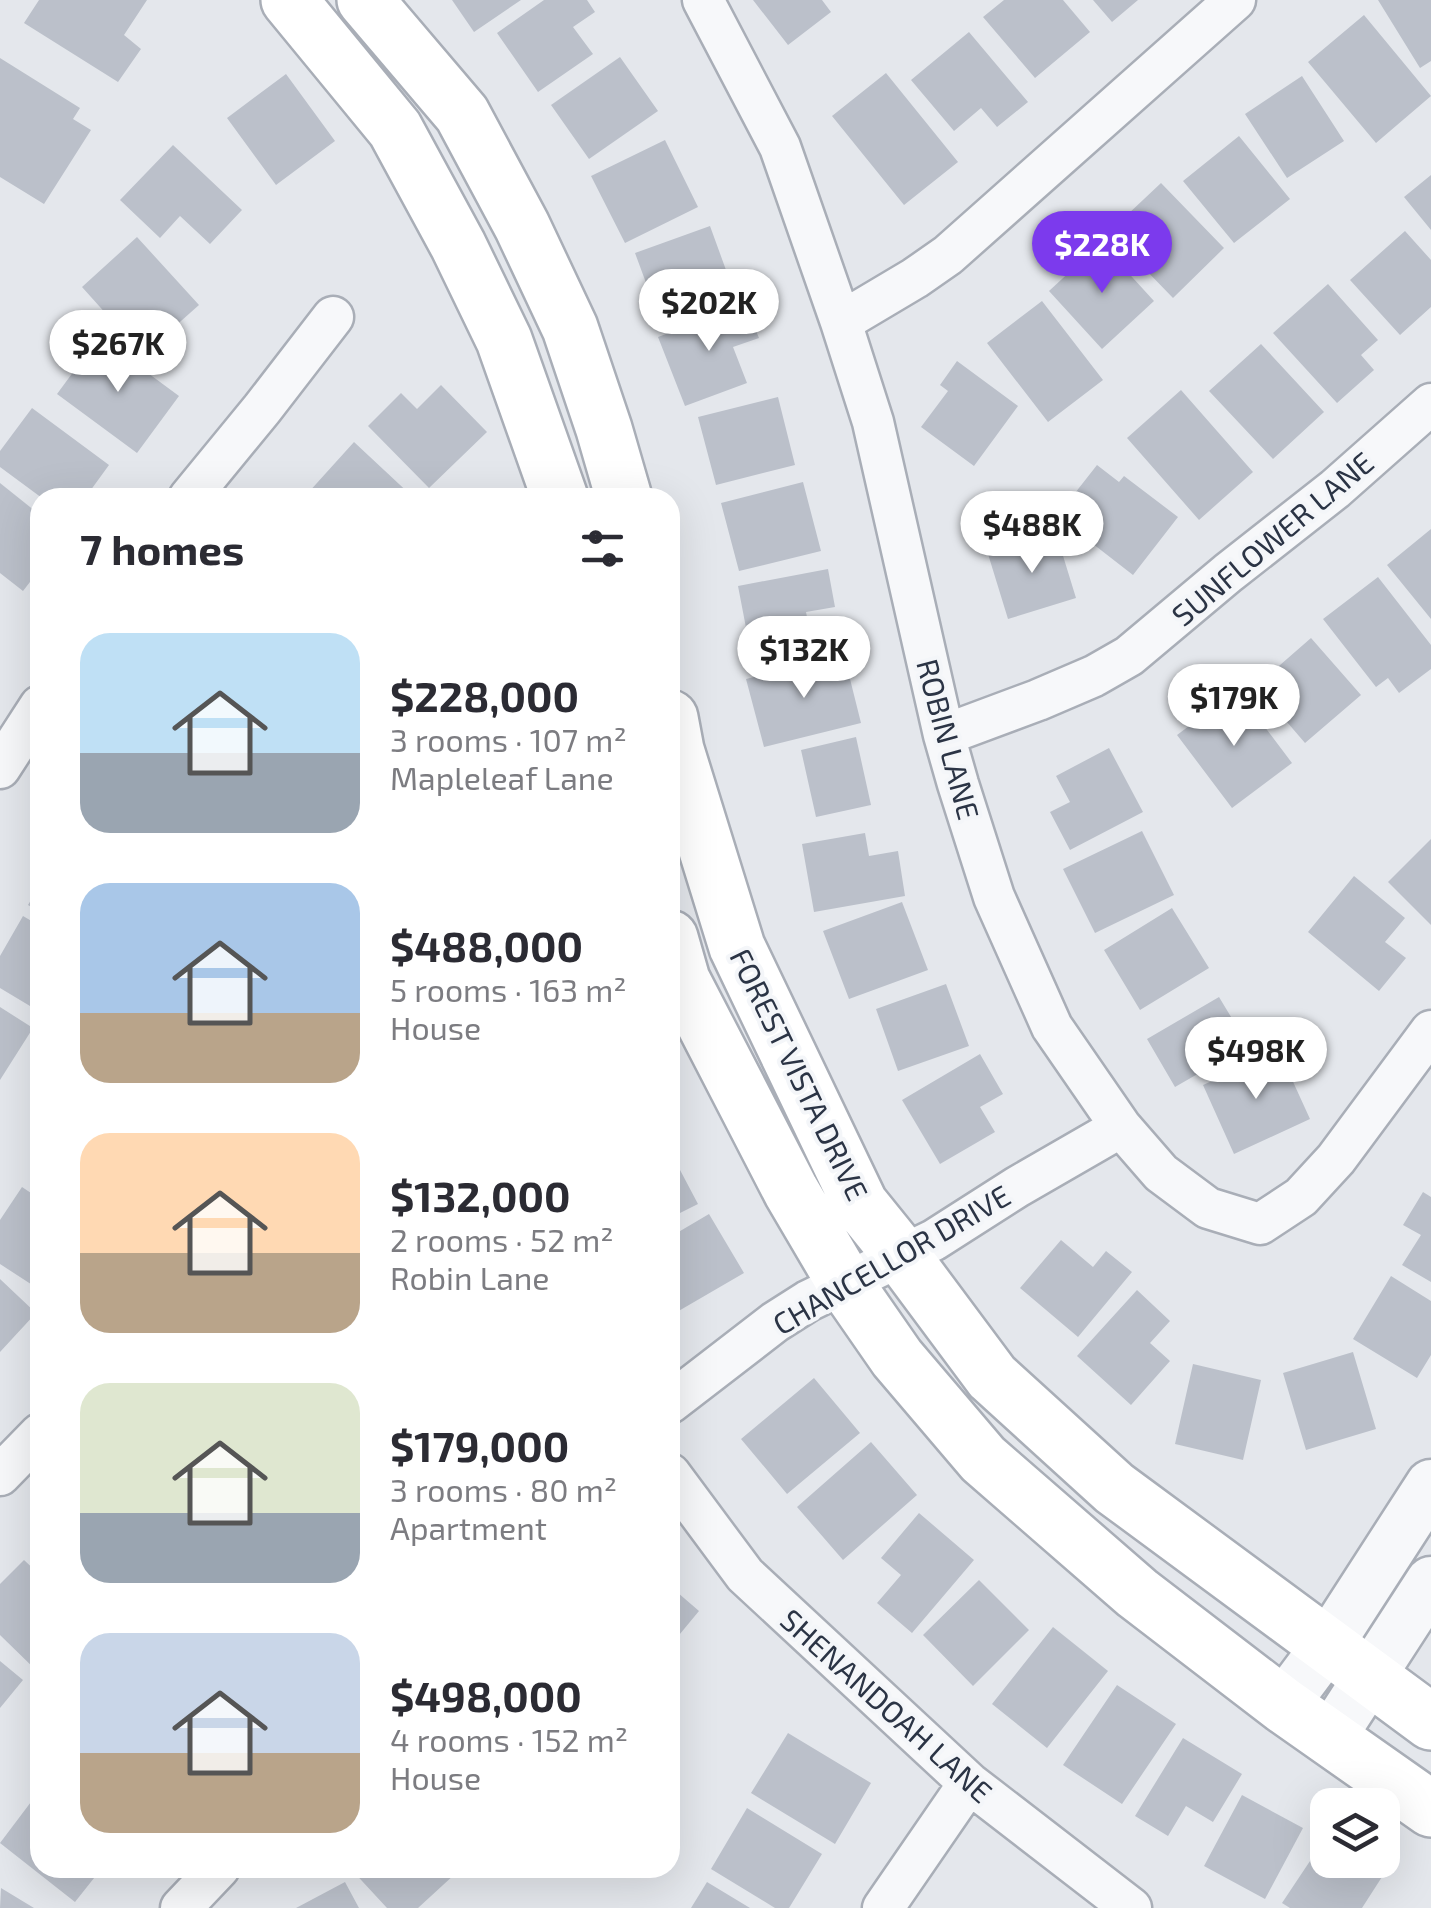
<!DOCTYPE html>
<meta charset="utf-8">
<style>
:root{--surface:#fff;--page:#f2f2f3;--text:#2b2b33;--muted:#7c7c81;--accent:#7c3aed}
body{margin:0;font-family:"Exo 2",sans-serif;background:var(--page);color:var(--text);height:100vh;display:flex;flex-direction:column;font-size:38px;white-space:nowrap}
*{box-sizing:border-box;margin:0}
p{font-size:32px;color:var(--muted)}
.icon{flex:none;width:55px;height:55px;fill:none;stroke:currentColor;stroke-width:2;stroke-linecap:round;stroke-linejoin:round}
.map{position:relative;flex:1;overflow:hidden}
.sheet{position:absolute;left:30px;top:488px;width:650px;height:1390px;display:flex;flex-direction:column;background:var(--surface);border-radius:30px;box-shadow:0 10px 40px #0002}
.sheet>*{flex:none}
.tools{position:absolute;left:1310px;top:1788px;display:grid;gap:20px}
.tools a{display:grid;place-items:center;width:90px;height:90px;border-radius:20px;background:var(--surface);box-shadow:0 10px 40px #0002;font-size:50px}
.price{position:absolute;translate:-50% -85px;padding:0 22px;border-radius:35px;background:#fff;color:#222;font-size:32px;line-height:65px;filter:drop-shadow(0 2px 5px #0008)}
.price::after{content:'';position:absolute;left:50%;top:60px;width:30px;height:22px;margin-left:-15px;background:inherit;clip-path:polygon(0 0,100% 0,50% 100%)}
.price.current{background:var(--accent);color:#fff}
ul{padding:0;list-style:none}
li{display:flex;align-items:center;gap:30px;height:250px;padding:0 50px}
li span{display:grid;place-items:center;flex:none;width:280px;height:200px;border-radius:30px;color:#555}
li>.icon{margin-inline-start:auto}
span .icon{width:120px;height:120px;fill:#fffc;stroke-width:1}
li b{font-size:42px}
h2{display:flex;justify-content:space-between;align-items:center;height:120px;padding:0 50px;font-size:42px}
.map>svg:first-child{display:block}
.building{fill:#bbc0ca}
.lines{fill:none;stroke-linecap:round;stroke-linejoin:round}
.minor-casing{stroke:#a9aeb7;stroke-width:45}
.tertiary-casing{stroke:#a9aeb7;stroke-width:55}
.secondary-casing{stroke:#a9aeb7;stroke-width:60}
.minor{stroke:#f7f8fa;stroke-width:40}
.tertiary{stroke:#f7f8fa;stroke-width:50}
.secondary{stroke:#fff;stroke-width:55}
.labels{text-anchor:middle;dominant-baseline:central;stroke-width:8;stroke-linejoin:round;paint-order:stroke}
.street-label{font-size:30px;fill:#2b3445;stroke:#f4f6f9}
</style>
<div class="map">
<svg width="1431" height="1908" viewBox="0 0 1431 1908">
<rect width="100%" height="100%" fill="#e4e7ec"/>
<path class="building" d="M39,0h108l-23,35 17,14 -23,33 -94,-59z
M452,0h69l-47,32z
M544,0h43l8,12 -22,15 20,27 -55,38 -41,-59z
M753,0h69l9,12 -43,33z
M1004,0h59l27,32 -55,46 -52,-61z
M1093,0h45l-26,22z
M1378,0h53v61l-11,7z
M1364,15l67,81 -55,47 -68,-81z
M969,32l59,70 -31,25 -16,-19 -27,23 -43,-51z
M620,57l38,54 -69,48 -38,-54z
M0,58l80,50 -7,11 18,11 -47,74 -44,-27z
M886,73l72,89 -54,43 -72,-89z
M286,74l49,67 -59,44 -49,-67z
M1302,76l42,65 -57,37 -42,-64z
M1239,136l51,63 -56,44 -51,-62z
M665,140l33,67 -73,36 -34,-67z
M173,145l69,65 -32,34 -30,-28 -20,22 -40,-38z
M1431,175v55l-27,-33z
M1161,183l63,65 -51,50 -64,-66z
M710,226l24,66 -75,26 -24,-65z
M1405,231l26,29v47l-31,28 -50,-55z
M137,237l62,68 -27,24 -17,-19 -29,26 -44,-49z
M1101,243l53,58 -52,48 -53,-58z
M1328,284l50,56 -17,15 13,15 -37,33 -64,-70z
M1042,301l61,79 -55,42 -61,-79z
M745,304l14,34 -26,9 14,36 -62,23 -27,-69z
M99,337l80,59 -42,57 -80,-59z
M1261,344l63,68 -51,47 -64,-68z
M957,361l61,45 -44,60 -53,-39 27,-36 -8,-6z
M441,385l46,47 -58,56 -61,-62 33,-33 16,16z
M1181,390l72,82 -54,48 -72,-82z
M778,397l17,68 -79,20 -18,-68z
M32,408l77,57 -24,33h-43l-42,-31v-16z
M354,442l60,56h-103l-4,-4z
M1097,465l22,17 5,-6 54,41 -45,58 -76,-59z
M803,482l18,69 -82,20 -18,-68z
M0,483l40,32v54l-17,22 -23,-18z
M1431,529v90l-44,-54z
M1056,533l20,65 -68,21 -20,-65z
M828,569l7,38 -29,5 7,35 -61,12 -14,-73z
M1378,577l53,68v24l-32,24 -11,-15 -12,9 -53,-68z
M1311,638l50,57 -56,48 -49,-57z
M844,655l17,68 -97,24 -18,-68z
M1237,690l55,73 -60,45 -55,-73z
M856,737l15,68 -55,12 -15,-67z
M1109,748l34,64 -73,38 -20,-38 20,-10 -14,-26z
M1142,831l32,64 -79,38 -32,-64z
M865,833l4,23 29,-5 7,45 -91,16 -12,-68z
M1431,839v86l-43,-43z
M1354,876l51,42 -20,24 21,16 -27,33 -71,-59z
M40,885v27l-12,-7z
M902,902l26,68 -79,29 -26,-68z
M1172,908l37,60 -69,42 -36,-60z
M23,916l17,10v86l-40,-24v-32z
M946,984l23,62 -71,25 -22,-62z
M1219,997l29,48 -73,42 -28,-48z
M0,1007l33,21 -33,52z
M1279,1051l31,68 -76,35 -31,-69z
M980,1054l23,40 -23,13 15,25 -55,32 -38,-64z
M670,1151l28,53 -28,14z
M22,1187l18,12v91l-40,-26v-44z
M1423,1192l8,5v85l-29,-17 19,-30 -18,-10z
M709,1214l35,59 -74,43v-79z
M1061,1240l32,27 13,-16 26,21 -54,65 -58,-49z
M1391,1276l40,25v54l-14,23 -64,-39z
M0,1279l36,34 -36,39z
M1137,1290l33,31 -20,22 20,18 -39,44 -54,-49z
M1353,1352l23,77 -70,21 -23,-77z
M1193,1364l68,16 -18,80 -68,-16z
M814,1378l46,55 -73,61 -46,-55z
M871,1442l46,53 -74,65 -46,-53z
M919,1513l55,47 -62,73 -35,-30 24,-28 -20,-17z
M24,1560l16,15v99l-40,-39v-51z
M979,1580l50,50 -56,56 -50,-51z
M670,1586l29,25 -29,35z
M1053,1627l55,44 -61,77 -55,-44z
M0,1661l23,19 -23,28z
M1117,1685l59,39 -54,80 -59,-39z
M788,1733l83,50 -36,61 -84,-51z
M1183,1738l59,36 -29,48 -27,-16 -18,30 -33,-20z
M40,1790v78h62l-27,34 -75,-59z
M1242,1795l61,33 -38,71 -61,-33z
M747,1808l75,46 -33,54h-14l-64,-39z
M1328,1834v26h52l9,6 -27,42h-72l-8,-5z
M350,1868h99l6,6 -37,34h-31z
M345,1882l14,26h-63z
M707,1882l43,26h-59z
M1,1888l33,20h-34z"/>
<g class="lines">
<g class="minor-casing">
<path id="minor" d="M703,0l77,147 61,175 32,100 71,313 14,49 36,113 58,130 69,100 40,46 47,35 52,16 41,-27 35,-38 95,-128
M841,322l74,-44 33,-23 287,-255
M189,498l73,-89 71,-92
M944,735l94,-35 56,-24 35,-20 99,-83 107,-84 96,-85
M0,768l40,-62
M670,1403l105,-81 33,-21 126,-61 83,-53 104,-60
M670,1474l75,101 224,208 162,125
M0,1475l40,-41
M181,1908l38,-40
M883,1908l86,-125"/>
</g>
<g class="tertiary-casing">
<path id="tertiary" d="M1283,1705l44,-59 104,-161
M1330,1738l101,-156"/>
</g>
<g class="secondary-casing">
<path id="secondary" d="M289,0l106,129 63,116 46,95 56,158
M365,0l97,114 60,112 48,102 34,101 20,69
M670,718l6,32 61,197 123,257 42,52 90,121 122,111 317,234
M670,938l12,42 109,211 54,92 52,75 86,101 154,134 146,112 148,104"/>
</g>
<use href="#minor" class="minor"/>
<use href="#tertiary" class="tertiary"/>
<use href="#secondary" class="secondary"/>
</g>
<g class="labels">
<g class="street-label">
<text transform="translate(1272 538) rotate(-40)">SUNFLOWER LANE</text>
<text transform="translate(949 739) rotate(75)">ROBIN LANE</text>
<text transform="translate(800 1074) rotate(64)">FOREST VISTA DRIVE</text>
<text transform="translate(891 1259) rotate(-30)">CHANCELLOR DRIVE</text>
<text transform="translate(887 1705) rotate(42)">SHENANDOAH LANE</text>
</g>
</g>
</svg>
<div class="tools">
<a><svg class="icon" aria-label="layers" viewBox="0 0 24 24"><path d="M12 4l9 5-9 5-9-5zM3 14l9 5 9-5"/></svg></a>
</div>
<b class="price current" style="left:1102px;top:296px">$228K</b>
<b class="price" style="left:709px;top:354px">$202K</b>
<b class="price" style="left:118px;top:395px">$267K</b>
<b class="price" style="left:1032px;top:576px">$488K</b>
<b class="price" style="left:804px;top:701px">$132K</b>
<b class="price" style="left:1234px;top:749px">$179K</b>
<b class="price" style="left:1256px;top:1102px">$498K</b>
<section class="sheet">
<h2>7 homes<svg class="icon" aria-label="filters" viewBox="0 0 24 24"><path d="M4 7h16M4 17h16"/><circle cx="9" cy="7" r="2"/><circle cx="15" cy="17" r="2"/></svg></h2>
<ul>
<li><span style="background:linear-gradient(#bfe0f5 60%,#9aa5b1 0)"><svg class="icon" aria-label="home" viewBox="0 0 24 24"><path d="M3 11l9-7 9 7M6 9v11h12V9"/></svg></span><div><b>$228,000</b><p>3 rooms · 107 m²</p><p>Mapleleaf Lane</p></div></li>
<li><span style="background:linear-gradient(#a9c7e8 65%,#b9a48a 0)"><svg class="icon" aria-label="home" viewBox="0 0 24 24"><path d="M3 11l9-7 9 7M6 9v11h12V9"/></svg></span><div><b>$488,000</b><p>5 rooms · 163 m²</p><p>House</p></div></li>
<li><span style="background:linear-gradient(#ffd9b3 60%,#b9a48a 0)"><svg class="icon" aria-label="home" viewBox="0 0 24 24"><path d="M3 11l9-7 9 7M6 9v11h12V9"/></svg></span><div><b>$132,000</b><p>2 rooms · 52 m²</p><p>Robin Lane</p></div></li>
<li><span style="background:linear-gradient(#dfe7d0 65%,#9aa5b1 0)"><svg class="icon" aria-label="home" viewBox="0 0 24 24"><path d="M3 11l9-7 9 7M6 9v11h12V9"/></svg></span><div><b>$179,000</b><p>3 rooms · 80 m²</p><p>Apartment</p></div></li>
<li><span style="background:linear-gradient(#c9d6e8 60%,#b9a48a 0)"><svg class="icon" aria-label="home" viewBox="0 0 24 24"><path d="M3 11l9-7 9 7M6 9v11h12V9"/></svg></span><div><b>$498,000</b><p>4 rooms · 152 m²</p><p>House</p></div></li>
</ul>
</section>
</div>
